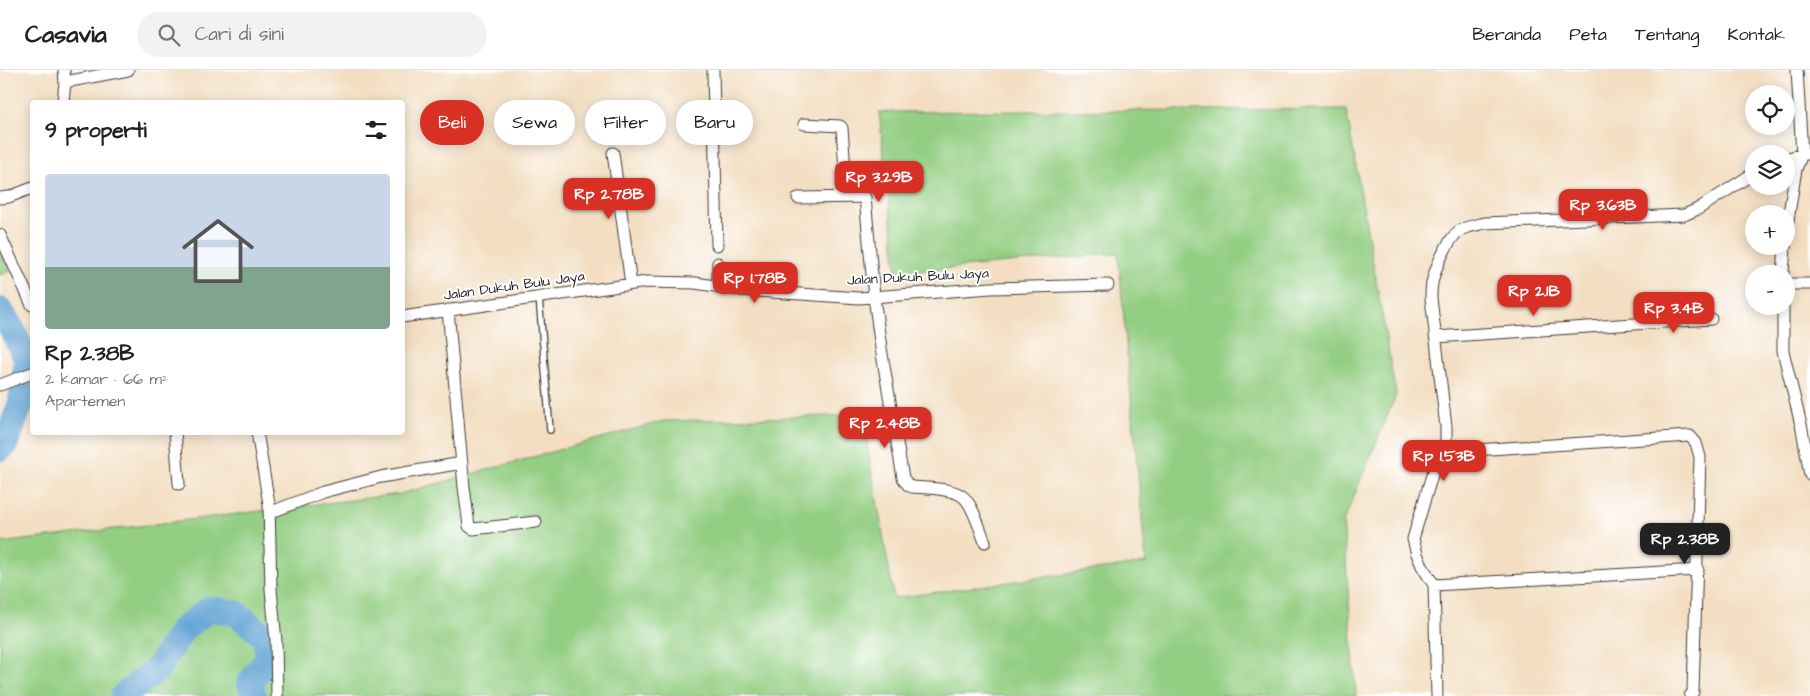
<!DOCTYPE html>
<html lang="id">
<meta charset="utf-8">
<style>
:root{--surface:#fff;--page:#f2f2f2;--text:#202124;--muted:#757577;--line:#e0e0e0;--accent:#d93025}
body{margin:0;font-family:"Architects Daughter",sans-serif;background:var(--page);color:var(--text);height:100vh;display:flex;flex-direction:column;font-size:19px;white-space:nowrap}
*{box-sizing:border-box;margin:0}
p{font-size:16px;color:var(--muted)}
.icon{flex:none;width:28px;height:28px;fill:none;stroke:currentColor;stroke-width:2;stroke-linecap:round;stroke-linejoin:round}
.map{position:relative;flex:1;overflow:hidden}
.drawer{position:absolute;left:30px;top:30px;width:375px;height:335px;display:flex;flex-direction:column;background:var(--surface);border-radius:5px;box-shadow:0 2px 12px #0003}
.drawer>*{flex:none}
.banner{position:absolute;left:420px;top:30px;width:475px;height:45px;display:flex;gap:10px}
.tools{position:absolute;left:1745px;top:15px;display:grid;gap:10px}
.tools a{display:grid;place-items:center;width:50px;height:50px;border-radius:50%;background:var(--surface);box-shadow:0 2px 12px #0003;font-size:25px}
.price{position:absolute;translate:-50% -42px;padding:0 11px;border-radius:10px;background:var(--accent);color:#fff;font-size:16px;line-height:32px;filter:drop-shadow(0 1px 2px #0008)}
.price::after{content:'';position:absolute;left:50%;top:30px;width:15px;height:11px;margin-left:-8px;background:inherit;clip-path:polygon(0 0,100% 0,50% 100%)}
.price.selected{background:#222;color:#fff}
ul{padding:0;list-style:none}
li{display:grid;align-content:center;gap:10px;height:265px;padding:0 15px}
li span{display:grid;place-items:center;height:155px;border-radius:5px;color:#555}
li>.icon{margin-inline-start:auto}
span .icon{width:90px;height:90px;fill:#fffc;stroke-width:1}
li b{font-size:21px}
h2{display:flex;justify-content:space-between;align-items:center;height:60px;padding:0 15px;font-size:21px}
.chip{padding:0 18px;border-radius:22px;background:var(--surface);box-shadow:0 2px 12px #0003;font-size:18px;line-height:45px}
.chip.selected{background:var(--accent);color:#fff}
header{display:flex;align-items:center;gap:30px;box-sizing:border-box;height:70px;padding:0 25px;background:var(--surface);border-bottom:1px solid var(--line)}
header strong{font-size:24px}
nav{display:flex;gap:28px;margin-inline-start:auto;font-size:18px}
.search{width:350px;height:45px;background:var(--page);display:flex;align-items:center;gap:12px;box-sizing:border-box;padding:0 18px;border-radius:28px;color:var(--muted);font-size:19px}
.map>svg:first-child{display:block}
.green{fill:#93ce82;stroke:#58754f}
.lines{fill:none;stroke-linecap:round;stroke-linejoin:round}
.river{stroke:#61a2d4;stroke-width:26}
.lane-casing{stroke:#3c3935;stroke-width:8}
.street-casing{stroke:#3c3935;stroke-width:13}
.lane{stroke:#fff;stroke-width:5.5}
.street{stroke:#fff;stroke-width:11}
.labels{text-anchor:middle;dominant-baseline:central;stroke-width:4;stroke-linejoin:round;paint-order:stroke}
.street-label{font-size:14px;fill:#1c1c1c;stroke:#fff}
</style>
<header>
<strong>Casavia</strong>
<div class="search"><svg class="icon" aria-label="search" viewBox="0 0 24 24"><circle cx="10" cy="10" r="6"/><path d="M15 15l6 6"/></svg>Cari di sini</div>
<nav><a>Beranda</a><a>Peta</a><a>Tentang</a><a>Kontak</a></nav>
</header>
<div class="map">
<svg width="1810" height="626" viewBox="0 0 1810 626">
<rect width="100%" height="100%" fill="#fff"/>
<filter id="ink" filterUnits="userSpaceOnUse"><feTurbulence type="fractalNoise" baseFrequency=".02" numOctaves="2"/><feDisplacementMap in="SourceGraphic" scale="10" xChannelSelector="R" yChannelSelector="G"/><feConvolveMatrix kernelMatrix="1 2 1 2 8 2 1 2 1" color-interpolation-filters="sRGB"/></filter>
<filter id="wash" filterUnits="userSpaceOnUse"><feTurbulence type="fractalNoise" baseFrequency=".0096" numOctaves="4" result="noise"/><feDisplacementMap in="SourceGraphic" scale="20" xChannelSelector="R" yChannelSelector="G"/><feGaussianBlur stdDeviation="1.12" result="paint"/><feColorMatrix in="noise" values="0 0 0 0 0 0 0 0 0 0 0 0 0 0 0 0 0 1.4 0 .05"/><feComposite in="paint" operator="in"/></filter>
<g filter="url(#wash)">
<rect width="100%" height="100%" fill="#f3dec1"/>
<path class="green" d="M1346,39l50,286 -53,127 13,174h-1356v-153l400,-49 263,-73 199,-6 32,183 252,-35 -28,-310 -221,20 -18,-161z
M0,177l10,24 -10,4z"/>
<g class="lines">
<path class="river" d="M0,240l12,19 15,31 -7,46 -15,39 -5,4
M123,626l33,-26 27,-41 26,-20 27,4 29,24 3,20 -18,26 4,13"/>
</g>
</g>
<g filter="url(#ink)">
<g class="lines">
<g class="lane-casing">
<path id="lane" d="M539,227l11,133"/>
</g>
<g class="street-casing">
<path id="street" d="M713,0l4,175
M65,12l63,-12
M63,32l2,-20 -1,-12
M804,54l36,2 2,2 5,69
M613,83l18,131
M1786,89l16,-5h8
M0,128l9,-1 23,-9
M798,128l67,-1 9,100 7,51 22,130 5,7 4,2c13,1 40,1 50,9 10,6 18,34 23,46
M1786,163l10,-64 6,-15 -5,-84
M0,165l32,70
M718,193v24
M1783,204l2,-28
M1786,214h24
M1783,236v45l19,78 8,46
M448,240l16,177 5,39 4,3 63,-7
M402,247l245,-35 48,1 47,7 117,8 132,-10 117,-3
M1435,267l276,-18
M0,315l32,-12
M175,362l4,52
M257,362l12,72 2,85 5,52 1,55
M1446,382l244,-16 6,7 4,14 -7,235 -3,4
M269,443l54,-21 58,-15 81,-14
M1434,515l264,-15
M1437,626l-3,-111 -12,-19 -5,-12 -4,-15 19,-64 14,-23v-25l-15,-129c0,-6 0,-13 2,-19 3,-13 16,-41 26,-48 8,-5 18,-6 26,-8l199,-8 14,-6 56,-36"/>
</g>
<use href="#lane" class="lane"/>
<use href="#street" class="street"/>
</g>
</g>
<g class="labels">
<g class="street-label">
<text transform="translate(918 207) rotate(-3)">Jalan Dukuh Bulu Jaya</text>
<text transform="translate(514 216) rotate(-8)">Jalan Dukuh Bulu Jaya</text>
</g>
</g>
</svg>
<div class="tools">
<a><svg class="icon" aria-label="locate" viewBox="0 0 24 24"><circle cx="12" cy="12" r="6"/><path d="M12 2v4M12 18v4M2 12h4M18 12h4"/></svg></a>
<a><svg class="icon" aria-label="layers" viewBox="0 0 24 24"><path d="M12 4l9 5-9 5-9-5zM3 14l9 5 9-5"/></svg></a>
<a>+</a>
<a>−</a>
</div>
<b class="price" style="left:879px;top:133px">Rp 3.29B</b>
<b class="price" style="left:609px;top:150px">Rp 2.78B</b>
<b class="price" style="left:1603px;top:161px">Rp 3.63B</b>
<b class="price" style="left:755px;top:234px">Rp 1.78B</b>
<b class="price" style="left:1534px;top:247px">Rp 2.1B</b>
<b class="price" style="left:1674px;top:264px">Rp 3.4B</b>
<b class="price" style="left:885px;top:379px">Rp 2.48B</b>
<b class="price" style="left:1444px;top:412px">Rp 1.53B</b>
<b class="price selected" style="left:1685px;top:495px">Rp 2.38B</b>
<div class="banner">
<a class="chip selected">Beli</a>
<a class="chip">Sewa</a>
<a class="chip">Filter</a>
<a class="chip">Baru</a>
</div>
<section class="drawer">
<h2>9 properti<svg class="icon" aria-label="filters" viewBox="0 0 24 24"><path d="M4 7h16M4 17h16"/><circle cx="9" cy="7" r="2"/><circle cx="15" cy="17" r="2"/></svg></h2>
<ul>
<li><span style="background:linear-gradient(#c9d6e8 60%,#7fa58c 0)"><svg class="icon" aria-label="home" viewBox="0 0 24 24"><path d="M3 11l9-7 9 7M6 9v11h12V9"/></svg></span><div><b>Rp 2.38B</b><p>2 kamar · 66 m²</p><p>Apartemen</p></div></li>
</ul>
</section>
</div>
